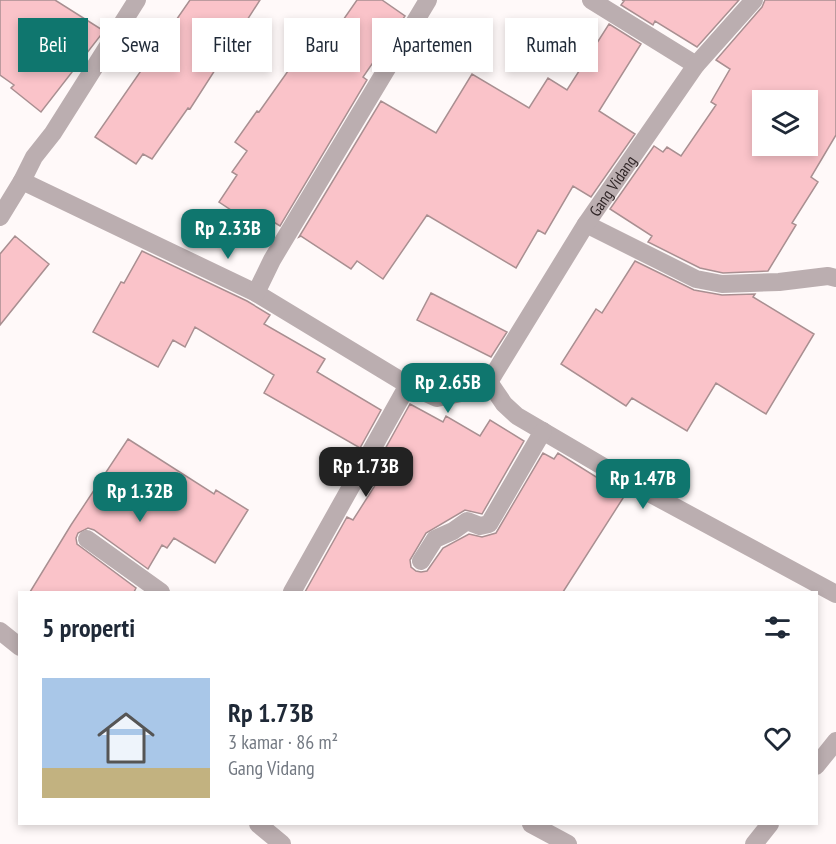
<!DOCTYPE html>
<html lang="id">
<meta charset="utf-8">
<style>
:root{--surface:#fff;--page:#f6f6f7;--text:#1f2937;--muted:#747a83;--line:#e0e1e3;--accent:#0f766e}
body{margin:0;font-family:"PT Sans Narrow",sans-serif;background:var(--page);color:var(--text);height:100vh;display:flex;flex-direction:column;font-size:22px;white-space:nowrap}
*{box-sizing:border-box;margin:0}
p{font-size:20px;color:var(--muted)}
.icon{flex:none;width:33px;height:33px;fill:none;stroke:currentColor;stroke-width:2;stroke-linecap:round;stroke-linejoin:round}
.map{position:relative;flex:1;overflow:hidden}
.details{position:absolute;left:18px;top:591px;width:800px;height:234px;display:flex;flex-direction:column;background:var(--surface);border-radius:0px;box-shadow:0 3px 9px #0003}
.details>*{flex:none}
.banner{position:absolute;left:18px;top:18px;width:801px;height:54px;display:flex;gap:12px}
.fabs{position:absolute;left:752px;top:90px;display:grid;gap:12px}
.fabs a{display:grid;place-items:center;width:66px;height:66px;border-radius:0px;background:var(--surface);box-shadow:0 3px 9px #0003;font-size:30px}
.price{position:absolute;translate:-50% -51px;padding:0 14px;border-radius:12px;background:var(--accent);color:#fff;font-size:20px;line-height:39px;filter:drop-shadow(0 2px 3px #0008)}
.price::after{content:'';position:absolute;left:50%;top:36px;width:18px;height:14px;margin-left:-9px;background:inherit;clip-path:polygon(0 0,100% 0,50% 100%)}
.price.selected{background:#222;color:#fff}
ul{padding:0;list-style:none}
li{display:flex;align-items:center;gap:18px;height:150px;padding:0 24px}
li+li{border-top:2px solid var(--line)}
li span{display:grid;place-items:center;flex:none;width:168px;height:120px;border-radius:0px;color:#555}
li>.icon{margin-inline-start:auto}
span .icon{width:72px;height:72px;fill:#fffc;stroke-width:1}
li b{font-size:26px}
h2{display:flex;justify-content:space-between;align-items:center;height:72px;padding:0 24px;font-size:26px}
.chip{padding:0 21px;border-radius:0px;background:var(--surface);box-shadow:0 3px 9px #0003;font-size:21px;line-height:54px}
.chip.selected{background:var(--accent);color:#fff}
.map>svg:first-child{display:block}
.building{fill:#fac3c9;stroke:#a98f91;stroke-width:1.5;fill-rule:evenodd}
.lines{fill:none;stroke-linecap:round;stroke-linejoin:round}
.minor{stroke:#bbaeb0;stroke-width:18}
.labels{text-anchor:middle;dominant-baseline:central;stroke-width:6;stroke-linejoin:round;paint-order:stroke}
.street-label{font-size:16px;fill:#302627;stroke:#fff}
</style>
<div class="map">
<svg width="836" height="844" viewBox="0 0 836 844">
<rect width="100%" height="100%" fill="#fff9f9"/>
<path class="building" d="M0,0h55l49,31 -63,81 -30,-24 3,-3 -14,-10z
M190,0h70l-70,109 -2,-1 -36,51 -9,-5 -7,10 -41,-27z
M357,0h25l23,16 -42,61 4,3 -87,146 -8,-5 -8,11 -45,-30 18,-27 -5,-3 15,-21 -12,-9 22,-31 2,1 51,-72 13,9z
M622,0h117l-42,47 -42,-26 -2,4 -32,-20 3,-4z
M765,0h71v135l-25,42 7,5 -26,41 4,2 -28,46 -45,2 -23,-5 -52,-26 4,-6 -42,-27 44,-63 9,6 4,-5 14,9 35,-51 -5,-3 19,-33 -14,-9 46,-53zM762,100h45v46h-45z
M609,24l32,20 -42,67 36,23 -44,63 -18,-11 -28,48 -7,-4 -22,38 -89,-53 -44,64 -26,-18 -6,8 -50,-33 -2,1 82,-136 55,32 36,-59 57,34 19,-30 19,12z
M15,236l34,28 -49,61v-71z
M142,251l105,50 23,14 -6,9 61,35 -8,13 64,38 -21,38 -96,-55 10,-18 -79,-48 -10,20 -12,-7 -15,27 -65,-35 28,-50 3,1z
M635,261l59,29 28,5 33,-1 -2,3 61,37 -48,80 -50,-31 -29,48 -55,-33 -6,8 -65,-42 35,-55 6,4z
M431,293l76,39 -16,25 -74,-37z
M410,404l33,18 3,-6 34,20 10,-16 34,21 -42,73 -17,-4 -39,23 -16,27 1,7 5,4 5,1 6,-1 16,-23 26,-14 13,3 14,-4 47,-80 11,6 4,-6 67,42 -62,97h-258l42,-75 6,3 35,-55 -9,-5z
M128,439l86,55 2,-4 32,20 -33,53 -41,-25 -7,10 -5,-3 -14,24 -54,-39 -6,-2 -10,5 -2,5 1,6 59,44 -2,4h-104l41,-67z"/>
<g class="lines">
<g class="minor">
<path d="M591,0l105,65"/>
<path d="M22,181l234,112 152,92 29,13 24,-5 28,-11"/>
<path d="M0,217l22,-36 12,-24 19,-24 84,-133"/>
<path d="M586,224l110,55 26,5 57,-2 49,-6 8,2"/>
<path d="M256,293l16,-33 156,-260"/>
<path id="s1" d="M489,382l97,-158 110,-159 58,-65"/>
<path d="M489,382l15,22 13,12 121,71 198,107"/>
<path d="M87,539l74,53"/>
<path d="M421,561l14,-22 18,-8 14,-10 13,5 9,-2 54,-93"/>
<path d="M292,592l116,-207"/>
<path d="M0,631l20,16"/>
<path d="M816,766l20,-25"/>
<path d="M258,824l24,20"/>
<path d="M531,824l37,20"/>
<path d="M754,844l16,-20"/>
</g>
</g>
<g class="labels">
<g class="street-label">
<text stroke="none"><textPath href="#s1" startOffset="232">Gang Vidang</textPath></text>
</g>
</g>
</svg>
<div class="fabs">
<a><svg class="icon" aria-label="layers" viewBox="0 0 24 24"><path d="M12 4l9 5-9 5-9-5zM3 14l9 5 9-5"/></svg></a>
</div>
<b class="price" style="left:228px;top:260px">Rp 2.33B</b>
<b class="price" style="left:448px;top:414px">Rp 2.65B</b>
<b class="price selected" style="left:366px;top:498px">Rp 1.73B</b>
<b class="price" style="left:643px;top:510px">Rp 1.47B</b>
<b class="price" style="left:140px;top:523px">Rp 1.32B</b>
<div class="banner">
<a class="chip selected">Beli</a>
<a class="chip">Sewa</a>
<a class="chip">Filter</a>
<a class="chip">Baru</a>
<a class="chip">Apartemen</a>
<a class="chip">Rumah</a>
</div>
<section class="details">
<h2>5 properti<svg class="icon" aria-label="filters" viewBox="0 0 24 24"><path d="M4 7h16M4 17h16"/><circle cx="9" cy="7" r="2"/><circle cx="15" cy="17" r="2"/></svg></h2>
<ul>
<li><span style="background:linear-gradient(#a9c7e8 75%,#c2b280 0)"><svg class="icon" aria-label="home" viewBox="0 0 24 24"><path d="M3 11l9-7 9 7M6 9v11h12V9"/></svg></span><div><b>Rp 1.73B</b><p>3 kamar · 86 m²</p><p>Gang Vidang</p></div><svg class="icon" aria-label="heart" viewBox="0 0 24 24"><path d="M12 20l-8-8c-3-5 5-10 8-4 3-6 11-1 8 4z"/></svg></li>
</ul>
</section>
</div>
